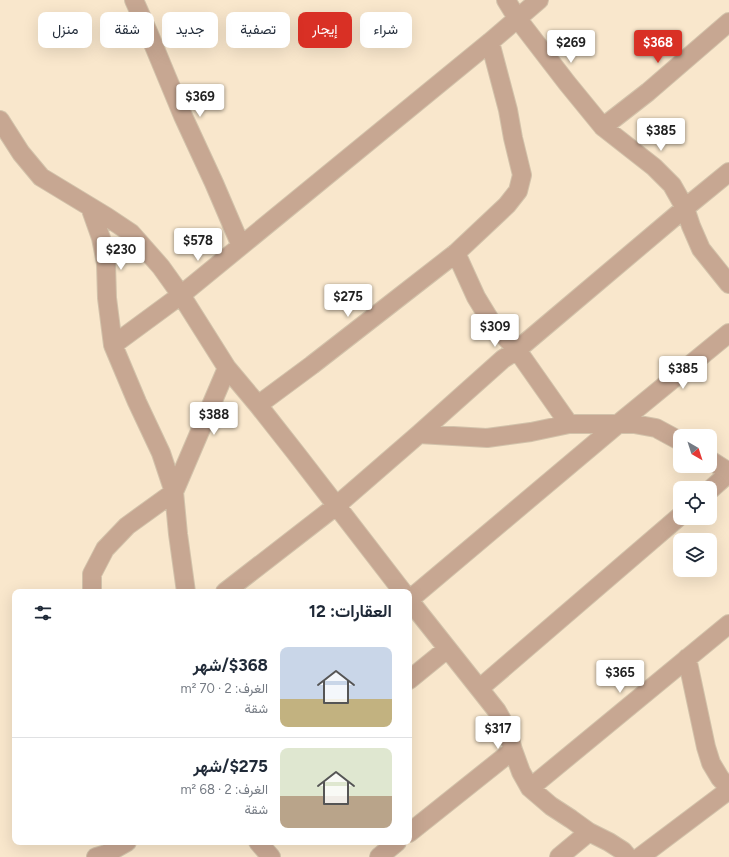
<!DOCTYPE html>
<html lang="ar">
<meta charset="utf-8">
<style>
:root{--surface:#fff;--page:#f6f6f7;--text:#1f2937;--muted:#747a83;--line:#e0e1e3;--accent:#d93025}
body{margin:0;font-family:Figtree,Vazirmatn,sans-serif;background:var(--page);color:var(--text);direction:rtl;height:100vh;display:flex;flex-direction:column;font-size:15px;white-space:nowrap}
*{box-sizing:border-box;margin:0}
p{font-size:13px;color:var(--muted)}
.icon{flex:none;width:22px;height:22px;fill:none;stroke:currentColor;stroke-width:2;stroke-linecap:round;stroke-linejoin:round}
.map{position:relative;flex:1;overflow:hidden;direction:ltr}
.panel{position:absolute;left:12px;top:589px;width:400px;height:256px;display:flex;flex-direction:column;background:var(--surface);border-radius:8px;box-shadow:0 4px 16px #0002;direction:rtl}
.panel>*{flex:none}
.banner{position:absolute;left:12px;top:12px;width:400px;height:36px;direction:rtl;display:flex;gap:8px}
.needle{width:26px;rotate:141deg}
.fabs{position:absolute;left:673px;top:429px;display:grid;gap:8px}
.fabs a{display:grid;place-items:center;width:44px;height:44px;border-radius:8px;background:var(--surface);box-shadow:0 4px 16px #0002;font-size:20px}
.price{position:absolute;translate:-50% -34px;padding:0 9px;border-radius:4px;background:#fff;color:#222;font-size:13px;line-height:26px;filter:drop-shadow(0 1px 2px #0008)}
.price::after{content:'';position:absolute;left:50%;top:24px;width:12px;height:9px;margin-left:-6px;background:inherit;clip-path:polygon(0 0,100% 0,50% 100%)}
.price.current{background:var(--accent);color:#fff}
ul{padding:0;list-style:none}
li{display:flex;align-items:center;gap:12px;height:100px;padding:0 20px}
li+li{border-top:1px solid var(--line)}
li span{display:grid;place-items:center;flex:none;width:112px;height:80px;border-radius:8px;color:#555}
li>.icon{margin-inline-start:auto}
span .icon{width:48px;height:48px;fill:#fffc;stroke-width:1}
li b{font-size:17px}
h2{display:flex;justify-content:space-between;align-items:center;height:48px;padding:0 20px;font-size:17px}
.pill{padding:0 14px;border-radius:8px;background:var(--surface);box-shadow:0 4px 16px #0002;font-size:14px;line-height:36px}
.pill.current{background:var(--accent);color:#fff}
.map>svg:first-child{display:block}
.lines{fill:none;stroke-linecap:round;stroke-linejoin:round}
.minor-casing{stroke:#d2c2aa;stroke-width:20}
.minor{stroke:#c7a792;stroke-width:18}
</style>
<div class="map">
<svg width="729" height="857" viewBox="0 0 729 857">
<rect width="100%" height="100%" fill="#f9e7cc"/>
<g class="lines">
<g class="minor-casing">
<path id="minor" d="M134,0l15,34 34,82 31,67 27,63
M506,0l11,18 50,65 36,44 51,40 18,18 13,23 6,18 10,23 28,35
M0,120l21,33 20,24 66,40 24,16 30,34 20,28 -68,50
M603,127l45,-35 81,-70
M90,207l11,31 5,25 1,35 6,47 24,57 24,51 13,39 4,42 8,58
M456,253l20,44 14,23 27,30 52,74
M258,405l54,-40 144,-112 51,-48 11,-14 4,-16 -9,-37 -5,-28 -18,-68
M419,434l68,4 44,-6 38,-8h65l22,4 24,13
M710,460l19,12
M710,490l19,-17
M92,592v-18l13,-25 22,-23 47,-34 53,-124
M225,592l111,-86 83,-72 84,-75 14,-9 168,-142 44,-36
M403,592l-108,-140 -37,-47 -31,-37 -46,-73 309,-253 49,-42
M409,600l209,-176 111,-91
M409,600l88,111 10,18 6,21 8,22 9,16 21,18 20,13 18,13 20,10 14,9 5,6
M687,658l19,89 5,16 9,15 9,10
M409,680l38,-31
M480,688l200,-172
M530,788l199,-164
M409,833l104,-83
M258,842l13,15
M96,857l10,-3 21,-12
M379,857l18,-15
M559,857l30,-25
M640,857l89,-67"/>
</g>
<use href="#minor" class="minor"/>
</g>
</svg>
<div class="fabs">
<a><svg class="needle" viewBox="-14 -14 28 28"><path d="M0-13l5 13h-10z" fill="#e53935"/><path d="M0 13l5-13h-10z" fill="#747a83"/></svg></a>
<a><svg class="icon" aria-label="locate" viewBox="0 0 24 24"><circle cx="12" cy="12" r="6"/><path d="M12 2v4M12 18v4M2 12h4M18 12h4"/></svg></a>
<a><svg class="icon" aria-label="layers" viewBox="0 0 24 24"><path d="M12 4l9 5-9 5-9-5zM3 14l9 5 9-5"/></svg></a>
</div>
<b class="price" style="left:571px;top:64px">$269</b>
<b class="price current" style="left:658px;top:64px">$368</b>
<b class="price" style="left:200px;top:118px">$369</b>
<b class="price" style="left:661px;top:152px">$385</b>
<b class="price" style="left:198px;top:262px">$578</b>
<b class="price" style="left:121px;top:271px">$230</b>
<b class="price" style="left:348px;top:318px">$275</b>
<b class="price" style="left:495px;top:348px">$309</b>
<b class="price" style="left:683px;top:390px">$385</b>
<b class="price" style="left:214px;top:436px">$388</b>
<b class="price" style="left:620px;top:694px">$365</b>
<b class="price" style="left:498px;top:750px">$317</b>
<div class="banner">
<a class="pill">شراء</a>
<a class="pill current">إيجار</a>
<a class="pill">تصفية</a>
<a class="pill">جديد</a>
<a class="pill">شقة</a>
<a class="pill">منزل</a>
</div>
<section class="panel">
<h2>العقارات: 12<svg class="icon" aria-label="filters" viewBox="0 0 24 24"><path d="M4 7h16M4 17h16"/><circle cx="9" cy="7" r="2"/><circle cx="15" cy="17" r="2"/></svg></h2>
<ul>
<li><span style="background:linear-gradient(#c9d6e8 65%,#c2b280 0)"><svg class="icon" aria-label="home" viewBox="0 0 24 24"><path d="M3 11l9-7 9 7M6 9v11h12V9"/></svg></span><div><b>$368/شهر</b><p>الغرف: 2 · 70 m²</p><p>شقة</p></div></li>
<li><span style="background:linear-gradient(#dfe7d0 60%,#b9a48a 0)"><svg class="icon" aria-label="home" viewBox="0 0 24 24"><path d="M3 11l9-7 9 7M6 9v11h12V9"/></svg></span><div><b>$275/شهر</b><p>الغرف: 2 · 68 m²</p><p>شقة</p></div></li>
</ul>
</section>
</div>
